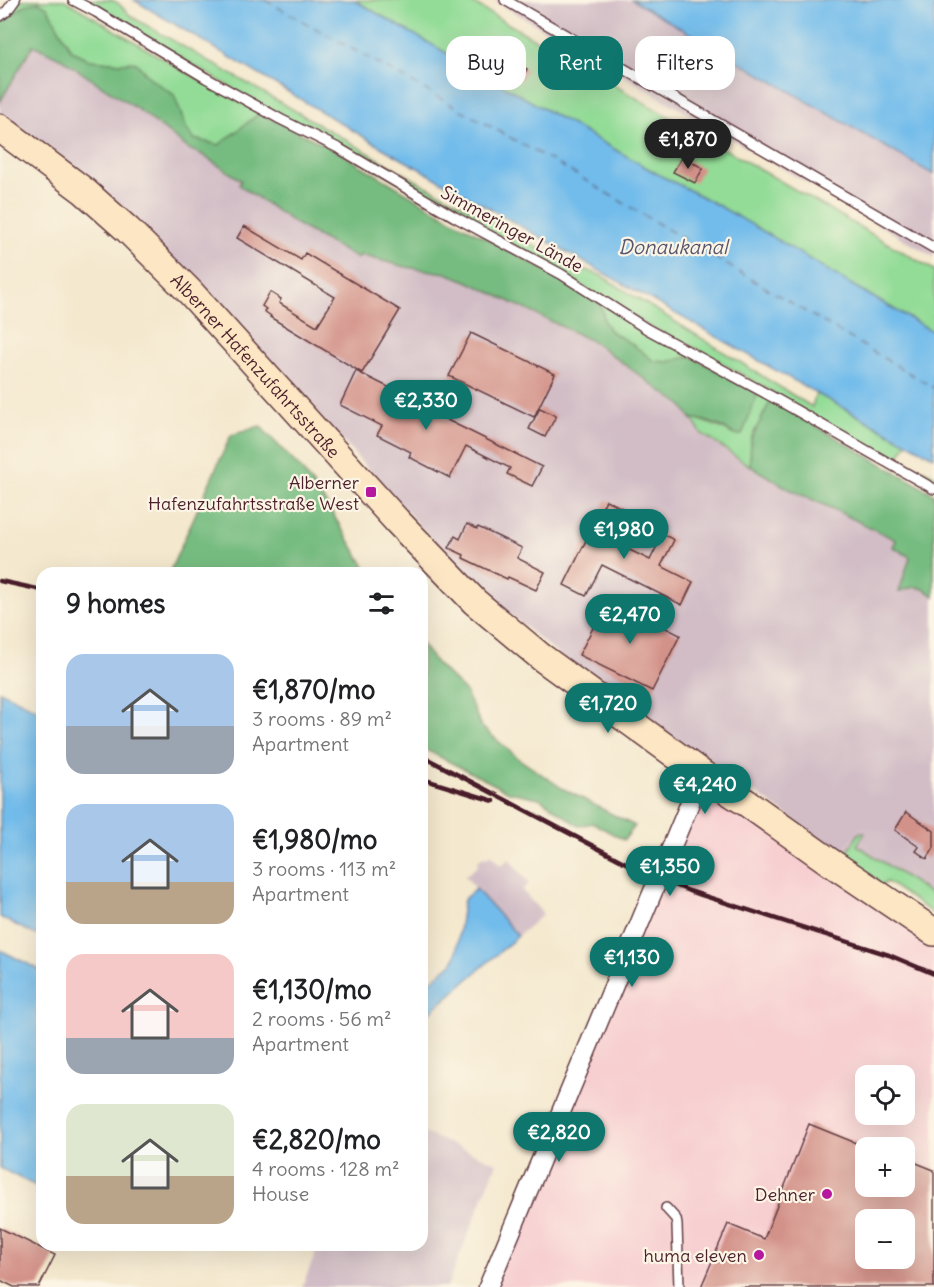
<!DOCTYPE html>
<meta charset="utf-8">
<style>
:root{--surface:#fff;--page:#f6f6f6;--text:#202124;--muted:#757577;--accent:#0f766e}
body{margin:0;font-family:Delius,sans-serif;background:var(--page);color:var(--text);height:100vh;display:flex;flex-direction:column;font-size:22px;white-space:nowrap}
*{box-sizing:border-box;margin:0}
p{font-size:20px;color:var(--muted)}
.icon{flex:none;width:33px;height:33px;fill:none;stroke:currentColor;stroke-width:2;stroke-linecap:round;stroke-linejoin:round}
.map{position:relative;flex:1;overflow:hidden}
.side{position:absolute;left:36px;top:567px;width:392px;height:684px;display:flex;flex-direction:column;background:var(--surface);border-radius:18px;box-shadow:0 6px 24px #0002}
.side>*{flex:none}
.banner{position:absolute;left:446px;top:36px;width:398px;height:54px;display:flex;gap:12px}
.controls{position:absolute;left:855px;top:1065px;display:grid;gap:12px}
.controls a{display:grid;place-items:center;width:60px;height:60px;border-radius:12px;background:var(--surface);box-shadow:0 6px 24px #0002;font-size:30px}
.price{position:absolute;translate:-50% -51px;padding:0 14px;border-radius:21px;background:var(--accent);color:#fff;font-size:20px;line-height:39px;filter:drop-shadow(0 2px 3px #0008)}
.price::after{content:'';position:absolute;left:50%;top:36px;width:18px;height:14px;margin-left:-9px;background:inherit;clip-path:polygon(0 0,100% 0,50% 100%)}
.price.current{background:#222;color:#fff}
ul{padding:0;list-style:none}
li{display:flex;align-items:center;gap:18px;height:150px;padding:0 30px}
li span{display:grid;place-items:center;flex:none;width:168px;height:120px;border-radius:18px;color:#555}
li>.icon{margin-inline-start:auto}
span .icon{width:72px;height:72px;fill:#fffc;stroke-width:1}
li b{font-size:26px}
h2{display:flex;justify-content:space-between;align-items:center;height:72px;padding:0 30px;font-size:26px}
.pill{padding:0 21px;border-radius:18px;background:var(--surface);box-shadow:0 6px 24px #0002;font-size:21px;line-height:54px}
.pill.current{background:var(--accent);color:#fff}
.map>svg:first-child{display:block}
.built{fill:#f7cfd1;fill-rule:evenodd}
.industrial{fill:#d2bdc6}
.green{fill:#93dc97;stroke:#6e7e61;stroke-width:1.5}
.forest{fill:#76bc80;stroke:#606e56;stroke-width:1.5}
.water{fill:#72bceb;stroke:#5e6e8b;stroke-width:1.5}
.lines{fill:none;stroke-linecap:round;stroke-linejoin:round}
.ferry{stroke:#58566e;stroke-width:1.5;stroke-dasharray:8 6;stroke-linecap:butt}
.building{fill:#d39289;fill-rule:evenodd}
.lane-casing{stroke:#643d43;stroke-width:12}
.street-casing{stroke:#643d43;stroke-width:21}
.secondary-casing{stroke:#643d43;stroke-width:30}
.lane{stroke:#fff;stroke-width:9}
.street{stroke:#fff;stroke-width:18}
.secondary{stroke:#fce6c4;stroke-width:27}
.rail{stroke:#4a1f2b;stroke-width:4.5}
.poi-dot{fill:#b5179e;stroke:#fcf5e5;stroke-width:2}
.labels{text-anchor:middle;dominant-baseline:central;stroke-width:4.5;stroke-linejoin:round;paint-order:stroke}
.street-label{font-size:18px;fill:#4a1f2b;stroke:#fcf5e5}
.poi-label{font-size:18px;fill:#4a1f2b;stroke:#fcf5e5;text-anchor:end}
.water-label{font-size:20px;font-style:italic;fill:#58566e;stroke:#fcf5e5}
</style>
<div class="map">
<svg width="934" height="1287" viewBox="0 0 934 1287">
<rect width="100%" height="100%" fill="#fcf5e5"/>
<filter id="ink" filterUnits="userSpaceOnUse"><feTurbulence type="fractalNoise" baseFrequency=".0167" numOctaves="2"/><feDisplacementMap in="SourceGraphic" scale="12" xChannelSelector="R" yChannelSelector="G"/><feConvolveMatrix kernelMatrix="1 2 1 2 8 2 1 2 1" color-interpolation-filters="sRGB"/></filter>
<filter id="wash" filterUnits="userSpaceOnUse"><feTurbulence type="fractalNoise" baseFrequency=".008" numOctaves="4" result="noise"/><feDisplacementMap in="SourceGraphic" scale="24" xChannelSelector="R" yChannelSelector="G"/><feGaussianBlur stdDeviation="1.35" result="paint"/><feColorMatrix in="noise" values="0 0 0 0 0 0 0 0 0 0 0 0 0 0 0 0 0 1.4 0 .05"/><feComposite in="paint" operator="in"/></filter>
<g filter="url(#wash)">
<rect width="100%" height="100%" fill="#f4e8ce"/>
<path class="built" d="M702,774l232,158v355h-446zM866,1076h38v38h-38zM866,1148h38v38h-38zM866,1220h38v38h-38z"/>
<path class="industrial" d="M493,0h139l302,175v82z
M32,45l30,14 29,20 48,31 50,39 12,5 40,26 -2,5 59,40 60,34 2,-4 46,12 40,6 21,8 127,61 67,49 21,14 19,28 37,26 53,31 42,19 64,31 13,17 -10,35 9,-4 8,-1 10,3 7,6v305l-47,-19 -42,-26 -130,-92h-3l-56,-38 -9,-12 -19,-13 -10,-1 -35,-25 -105,-87 -50,-53 -80,-88 -255,-264 -41,-33 -52,-37v-11z
M491,854l10,12 8,-7 20,24 -7,7 21,24 -25,22 -53,-60 14,-11 -2,-3 7,-6 2,2z
M422,1132l75,31 -50,124h-145l17,-42h103z"/>
<path class="green" d="M21,0h44l110,66 85,47 -41,32 -25,-6 -8,-11 -12,-33 -23,-16 -16,-17 -14,1 -32,-3 -18,-10 -24,-43 -45,14z
M82,0h30l6,3 14,14 292,168 55,28 55,33 34,17 32,12 212,132 4,-14 91,50 -9,15 36,17v10l-235,-135 -51,-24 -122,-74 -277,-154z
M354,0h113l467,270v62c-29,-16 -58,-33 -87,-50 -61,-37 -121,-75 -186,-106z
M600,303l91,53 -23,6 -14,-1 -22,-17 -22,-13 -6,-10 -1,-8z
M758,393l13,7 -20,39 -1,27 -49,-33 -10,-15c16,4 29,8 43,17z
M862,832l3,1 -8,12 77,51v18l-47,-32 -5,3 -37,-29 14,-23z"/>
<path class="forest" d="M39,2l8,5 24,43 18,10 32,3 14,-1 16,17 23,16 12,33 8,11 25,6 41,-32 73,36 116,69 101,55 50,30 3,10 1,8 6,10 22,13 22,17 14,1 23,-6 67,37 -16,42c-10,0 -14,-5 -22,-9 -10,-4 -19,-6 -29,-8l-9,-13 -21,-14 -67,-49 -127,-61 -21,-8 -40,-6 -46,-12 -2,4 -60,-34 -59,-40 2,-5 -40,-26 -12,-5 -50,-39 -48,-31 -29,-20 -29,-14 -33,57v-79l25,-18z
M771,400l163,94v102c-13,-11 -20,-11 -35,-4l11,-35 -17,-10 3,-7 -63,-31 -42,-19 -41,-24 1,-27z
M260,426l41,43 23,31 45,73h-200l62,-138z
M422,644l14,19 29,28 17,36 37,32 43,29 73,38 -11,14 -31,-17 -14,3 -40,-28 -30,-6 -87,-44z"/>
<path class="water" d="M134,0h220l307,176c65,31 125,69 186,106 29,17 58,34 87,50v125l-118,-64 -437,-247z
M632,0h302v175z
M0,691l42,21v226l-42,-21z
M476,889l42,47 -96,83v-30l31,-27 3,-8 7,-51 2,-5z
M0,950l42,21v218l-42,-21z"/>
<g class="lines">
<path class="ferry" d="M265,0l303,170 366,218"/>
</g>
<g id="blocks">
<path class="building" d="M510,59l17,10 -6,11 -17,-10z
M682,157l21,11 -8,15 -22,-11z
M244,226l57,34 4,-7 95,57 -38,63 -92,-56 1,-1 -7,-5 2,-2 -4,-3 8,-14 11,7 -2,4 38,23 18,-29 -98,-59z
M471,333l84,41 -21,43 -85,-41z
M356,371l76,38 -1,3 111,55 -10,19 -25,-12 3,-6 -44,-22 -16,32 -41,-21 2,-5 -34,-17 5,-9 -42,-21z
M540,408l16,8 -11,21 -16,-8z
M606,500l22,11 -15,31 37,18 13,-26 11,6 -13,26 32,16 -11,23 -80,-40 -16,31 -22,-11z
M467,524l10,5 1,-2 44,21 -5,10 28,14 -9,18 -28,-13 -1,2 -44,-21 1,-3 -15,-7 6,-12 5,3z
M608,599l72,36 -28,56 -73,-36z
M906,812l28,19v17l-7,11 -11,-8 3,-4 -24,-17z
M809,1124l57,23v39h38v-28l30,12v117h-233l27,-63 36,15zM866,1220h38v38h-38z
M0,1228l55,27 -16,32h-25l-14,-7z"/>
</g>
</g>
<g filter="url(#ink)">
<use href="#blocks" fill-opacity="0" stroke="#643d43" stroke-width="1.5"/>
<g class="lines">
<g class="lane-casing">
<path id="lane" d="M73,0l23,12 110,66 74,41 60,30 115,68 106,57 86,55 131,71 156,89
M505,0l429,248
M0,16l7,-5 8,-11
M666,1208l10,11 1,6 2,62"/>
</g>
<g class="street-casing">
<path id="street" d="M488,1287l214,-513"/>
</g>
<g class="secondary-casing">
<g id="secondary">
<path id="s1" d="M0,128l84,63 44,39 62,62 207,229 78,81 66,55 161,117 48,31 80,57 104,70"/>
</g>
</g>
<use href="#lane" class="lane"/>
<use href="#street" class="street"/>
<use href="#secondary" class="secondary"/>
<path class="rail" d="M0,581l42,9
M422,756l217,114 50,21 200,64 45,19
M422,779l72,22"/>
</g>
</g>
<g class="poi-dot">
<rect x="365" y="486" width="12" height="12" rx="3"/>
<circle cx="827" cy="1194" r="6"/>
<circle cx="759" cy="1255" r="6"/>
</g>
<g class="labels">
<g class="street-label">
<text transform="translate(512 229) rotate(29)">Simmeringer Lände</text>
<text stroke="none"><textPath href="#s1" startOffset="350">Alberner Hafenzufahrtsstraße</textPath></text>
</g>
<g class="poi-label">
<text x="359" y="482">Alberner<tspan x="359" dy="21">Hafenzufahrtsstraße West</tspan></text>
<text x="815" y="1194">Dehner</text>
<text x="747" y="1255">huma eleven</text>
</g>
<g class="water-label">
<text x="673" y="246">Donaukanal</text>
</g>
</g>
</svg>
<div class="controls">
<a><svg class="icon" aria-label="locate" viewBox="0 0 24 24"><circle cx="12" cy="12" r="6"/><path d="M12 2v4M12 18v4M2 12h4M18 12h4"/></svg></a>
<a>+</a>
<a>−</a>
</div>
<b class="price current" style="left:688px;top:170px">€1,870</b>
<b class="price" style="left:426px;top:431px">€2,330</b>
<b class="price" style="left:624px;top:560px">€1,980</b>
<b class="price" style="left:630px;top:645px">€2,470</b>
<b class="price" style="left:608px;top:734px">€1,720</b>
<b class="price" style="left:705px;top:815px">€4,240</b>
<b class="price" style="left:670px;top:897px">€1,350</b>
<b class="price" style="left:632px;top:988px">€1,130</b>
<b class="price" style="left:559px;top:1163px">€2,820</b>
<div class="banner">
<a class="pill">Buy</a>
<a class="pill current">Rent</a>
<a class="pill">Filters</a>
</div>
<section class="side">
<h2>9 homes<svg class="icon" aria-label="filters" viewBox="0 0 24 24"><path d="M4 7h16M4 17h16"/><circle cx="9" cy="7" r="2"/><circle cx="15" cy="17" r="2"/></svg></h2>
<ul>
<li><span style="background:linear-gradient(#a9c7e8 60%,#9aa5b1 0)"><svg class="icon" aria-label="home" viewBox="0 0 24 24"><path d="M3 11l9-7 9 7M6 9v11h12V9"/></svg></span><div><b>€1,870/mo</b><p>3 rooms · 89 m²</p><p>Apartment</p></div></li>
<li><span style="background:linear-gradient(#a9c7e8 65%,#b9a48a 0)"><svg class="icon" aria-label="home" viewBox="0 0 24 24"><path d="M3 11l9-7 9 7M6 9v11h12V9"/></svg></span><div><b>€1,980/mo</b><p>3 rooms · 113 m²</p><p>Apartment</p></div></li>
<li><span style="background:linear-gradient(#f6c9c9 70%,#9aa5b1 0)"><svg class="icon" aria-label="home" viewBox="0 0 24 24"><path d="M3 11l9-7 9 7M6 9v11h12V9"/></svg></span><div><b>€1,130/mo</b><p>2 rooms · 56 m²</p><p>Apartment</p></div></li>
<li><span style="background:linear-gradient(#dfe7d0 60%,#b9a48a 0)"><svg class="icon" aria-label="home" viewBox="0 0 24 24"><path d="M3 11l9-7 9 7M6 9v11h12V9"/></svg></span><div><b>€2,820/mo</b><p>4 rooms · 128 m²</p><p>House</p></div></li>
</ul>
</section>
</div>
